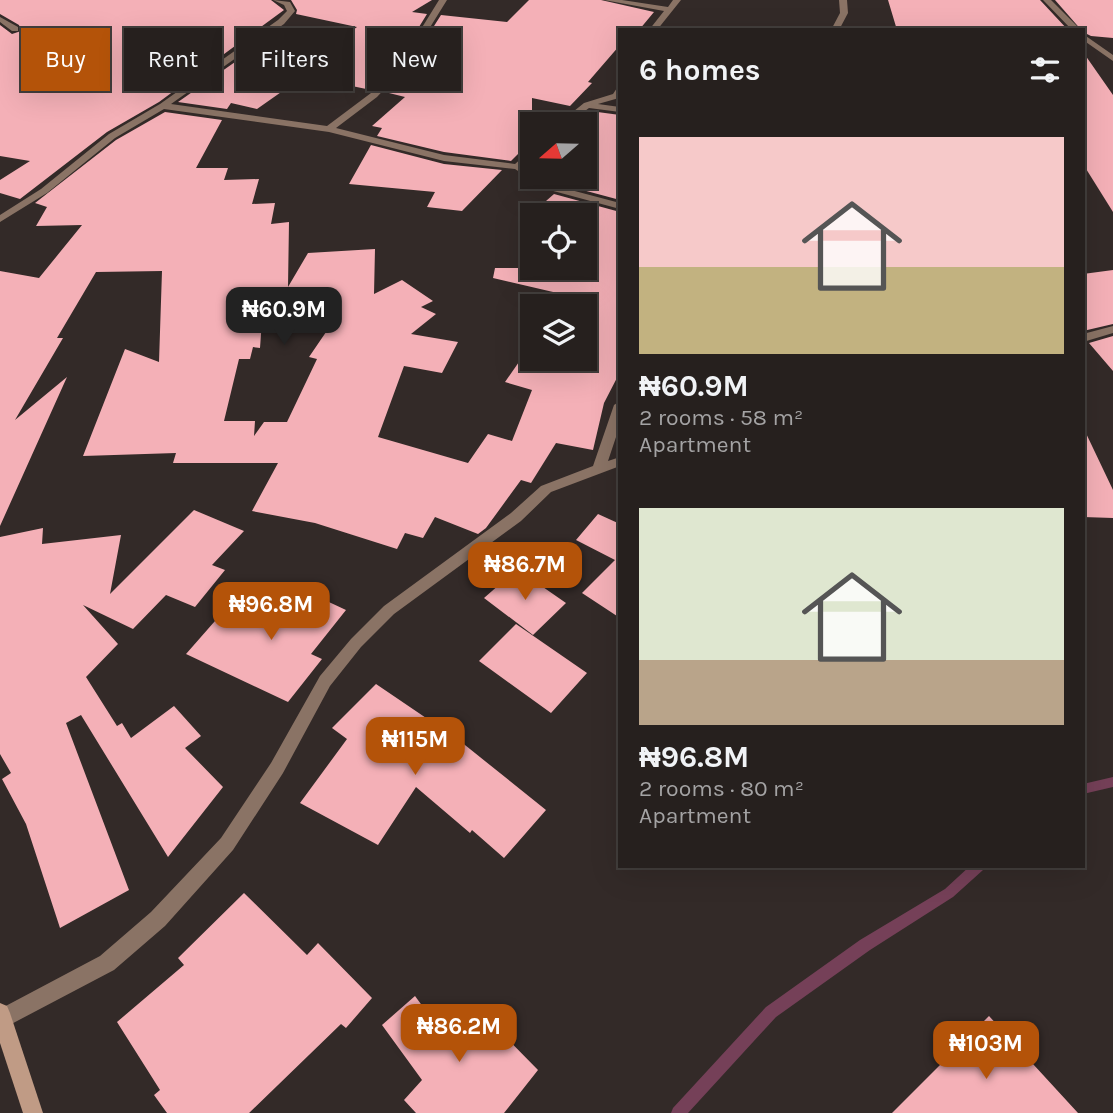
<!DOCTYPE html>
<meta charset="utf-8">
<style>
:root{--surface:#26201e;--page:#322d2b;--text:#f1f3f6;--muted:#a4a3a4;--line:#423e3c;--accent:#b45309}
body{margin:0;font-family:Karla,sans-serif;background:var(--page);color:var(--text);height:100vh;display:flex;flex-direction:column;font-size:26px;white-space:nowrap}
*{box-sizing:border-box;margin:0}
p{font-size:23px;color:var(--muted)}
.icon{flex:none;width:38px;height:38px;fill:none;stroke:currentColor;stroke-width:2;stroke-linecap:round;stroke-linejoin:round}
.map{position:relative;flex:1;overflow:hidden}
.panel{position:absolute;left:618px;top:28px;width:467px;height:840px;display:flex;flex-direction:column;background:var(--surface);border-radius:0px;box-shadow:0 7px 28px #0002,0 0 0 2px var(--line)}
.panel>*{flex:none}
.guide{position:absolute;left:21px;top:28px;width:492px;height:63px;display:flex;gap:14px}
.needle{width:46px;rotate:250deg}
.fabs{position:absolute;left:520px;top:112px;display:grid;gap:14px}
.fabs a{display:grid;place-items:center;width:77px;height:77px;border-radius:0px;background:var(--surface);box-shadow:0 7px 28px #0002,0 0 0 2px var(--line);font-size:35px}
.price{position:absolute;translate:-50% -60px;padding:0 16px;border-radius:14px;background:var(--accent);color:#fff;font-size:23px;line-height:46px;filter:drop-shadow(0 2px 4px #0008)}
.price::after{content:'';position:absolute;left:50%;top:42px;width:21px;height:16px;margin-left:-10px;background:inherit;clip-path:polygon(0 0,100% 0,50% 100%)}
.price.selected{background:#222;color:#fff}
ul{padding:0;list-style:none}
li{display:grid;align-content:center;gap:14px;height:371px;padding:0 21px}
li span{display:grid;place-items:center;height:217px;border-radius:0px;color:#555}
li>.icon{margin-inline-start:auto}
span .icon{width:126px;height:126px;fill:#fffc;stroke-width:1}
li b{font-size:30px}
h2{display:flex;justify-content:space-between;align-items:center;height:84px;padding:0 21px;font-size:30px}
.tag{padding:0 24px;border-radius:0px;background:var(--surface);box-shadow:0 7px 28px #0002,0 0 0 2px var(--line);font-size:24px;line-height:63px}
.tag.selected{background:var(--accent);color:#fff}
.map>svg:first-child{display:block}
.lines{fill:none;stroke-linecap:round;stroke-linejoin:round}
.stream{fill:#754058;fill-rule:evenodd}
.building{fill:#f4b0b7;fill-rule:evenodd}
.minor{fill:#8a7365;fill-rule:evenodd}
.secondary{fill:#c09b85;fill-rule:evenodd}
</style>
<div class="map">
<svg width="1113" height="1113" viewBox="0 0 1113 1113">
<rect width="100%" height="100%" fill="#332a28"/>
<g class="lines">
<path class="stream" d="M1113,777v10l-30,7v-10z
M970,866h15l-2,4 -30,27 -83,53 -94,67 -88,96h-17l2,-5 93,-101 94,-67 85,-51z"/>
</g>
<path class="building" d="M0,0h271l13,10 -125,92 -52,30 -87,67 -20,-6v-13l30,-19 -30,-5v-131l12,9 9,-3 -2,-6 -19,-11z
M291,0h141l-20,12 15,2 -29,47 -27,29 -67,-14 -47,33 -26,-6 -4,6 -49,-7 67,-47 51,17 61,-45 -61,-13 1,-4z
M529,0h72l53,12 -15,18h-19v15l-32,37 4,1 -22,23 -38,-8v42l-21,21 -67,-9 -67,-16 5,-8 -10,-2 33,-29 -20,-5 23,-25 33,-52 66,7z
M888,0h152l28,30h-171z
M1055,0h58v38l-22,-2 -8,-4z
M1083,52l30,43v117l-30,-48z
M590,111l30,4v85l-56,-15 5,-8h15v-25l9,-15 -9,-1v-21z
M165,112l57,8 -26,48h32l-4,12 35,-1 -7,25 23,-1 -4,21 18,-2 -1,65 20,-34 67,-4 -1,45 28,-14 31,21 -12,6 15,7 -25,20 47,8 -16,31 -38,-7 -26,71 90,26 20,-29 24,7 20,-51 -27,-8 16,-23h63v-53h-25l7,-11 -73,-17 2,-10h89v-53h-54l24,-21 66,18v160l-16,31 -11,47 -37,-7 -25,40 -10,-3 -35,48 -8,6 -43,-17 -12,21 -18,-5 -8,16 -82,-26 -63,-12 26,-48h-105l3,-10 -93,3 42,-107 34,13 3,-91 -66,1 -39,66h6l-48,82 52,-43 -67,149v-255l39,7 43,-53 -46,1 11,-19 -12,-4 81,-63zM339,313l-30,44 8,2 -30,63h-23l-10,14 1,-15h-31l15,-62h11l3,-12 7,1 2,-28z
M371,145l73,19 58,6 -40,41 -35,-4 8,-15 -86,-8z
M1113,270v54l-30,7v-57z
M1113,336v35l-24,-28z
M1083,427l30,63v28l-30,-1z
M194,510l50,21 -32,34 13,5 -30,37 -29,-12 -33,34 -50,-24 35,39 -32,33 31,49 5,-3 9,15 43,-32 27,30 -16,12 38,39 -55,70 -87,-142 -15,8 63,167 -69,38 -34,-104 -24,-45 9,-6 -11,-19v-217l43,-9 -1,16 79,-9 -11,59z
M598,514l22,10v94l-38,-25 33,-33 -39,-20z
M517,569l49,34 -33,32 -49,-37z
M286,582l60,28 -35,44 11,5 -34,43 -102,-48 36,-41 27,12z
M516,624l71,49 -36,40 -72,-52z
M376,684l84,57 86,69 -42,48 -32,-28 -2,3 -54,-46 -38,58 -78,-42 47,-64 -15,-11z
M244,893l63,62 11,-12 54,55 -26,30 -5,-4 -92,89h-82l-13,-18 6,-5 -43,-68 67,-57 -6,-7z
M415,996l36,49 29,-34 58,59 -34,43h-88l-12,-13 18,-20 -40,-55z
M989,1016l89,97h-186z"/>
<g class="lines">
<path class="minor" d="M273,0l17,2 5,9 -11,13 -113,80 156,22 44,-33 29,-30 39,-63h8l-41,66 -29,31 -41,31 108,27 71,9 17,-15v8l-9,9 9,6v5h6l14,8 68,18v6l-74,-20 -31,-20 -71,-8 -115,-29 -165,-23 -49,29 -68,55 -47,29v-7l41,-26 68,-55 51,-30 118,-84 9,-9 -3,-6z
M604,0h18l46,7 5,-7h8l-24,30h-8l15,-19z
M839,0h8l1,13 -9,17h-8l9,-17z
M1043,0h8l30,30h-9z
M0,17l18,10v4h-6l-12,-9z
M1083,34l30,21v6l-30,-21z
M617,88h3l-1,10 -21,6 22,3v5l-31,-4 -22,16h-9l26,-21 29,-9z
M1113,326v7l-30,9v-8z
M620,401v24l-12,36 12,-4v9l-69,26 -30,29 -127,93 -33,33 -31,39 -47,87 -50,77 -68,76 -51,44 -114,60v-21l100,-53 51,-44 70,-74 50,-75 49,-87 31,-37 33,-33 127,-93 30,-27 52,-20 21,-61z"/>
<path class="secondary" d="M0,1003l7,3 3,7 33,100h-20l-23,-70z"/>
</g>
</svg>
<div class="fabs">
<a><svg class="needle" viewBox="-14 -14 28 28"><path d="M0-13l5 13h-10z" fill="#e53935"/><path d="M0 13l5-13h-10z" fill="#a4a3a4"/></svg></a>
<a><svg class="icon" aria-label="locate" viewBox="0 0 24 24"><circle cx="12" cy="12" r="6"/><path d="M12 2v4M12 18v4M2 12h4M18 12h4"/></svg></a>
<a><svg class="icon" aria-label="layers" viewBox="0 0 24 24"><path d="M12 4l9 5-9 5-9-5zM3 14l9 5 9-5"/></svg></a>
</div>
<b class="price selected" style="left:284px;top:347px">₦60.9M</b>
<b class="price" style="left:525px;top:602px">₦86.7M</b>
<b class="price" style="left:271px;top:642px">₦96.8M</b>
<b class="price" style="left:415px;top:777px">₦115M</b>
<b class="price" style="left:459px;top:1064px">₦86.2M</b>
<b class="price" style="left:986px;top:1081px">₦103M</b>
<div class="guide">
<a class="tag selected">Buy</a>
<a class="tag">Rent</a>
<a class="tag">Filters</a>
<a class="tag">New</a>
</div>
<section class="panel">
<h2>6 homes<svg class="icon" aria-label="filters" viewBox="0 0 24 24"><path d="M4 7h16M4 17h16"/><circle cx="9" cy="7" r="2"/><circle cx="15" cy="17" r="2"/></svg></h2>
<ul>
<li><span style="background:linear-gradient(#f6c9c9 60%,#c2b280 0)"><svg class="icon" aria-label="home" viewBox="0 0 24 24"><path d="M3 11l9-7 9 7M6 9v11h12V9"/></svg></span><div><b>₦60.9M</b><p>2 rooms · 58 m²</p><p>Apartment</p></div></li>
<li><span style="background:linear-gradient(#dfe7d0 70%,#b9a48a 0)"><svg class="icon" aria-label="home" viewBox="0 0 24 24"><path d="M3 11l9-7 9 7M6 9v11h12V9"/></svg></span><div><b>₦96.8M</b><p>2 rooms · 80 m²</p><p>Apartment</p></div></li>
</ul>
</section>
</div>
